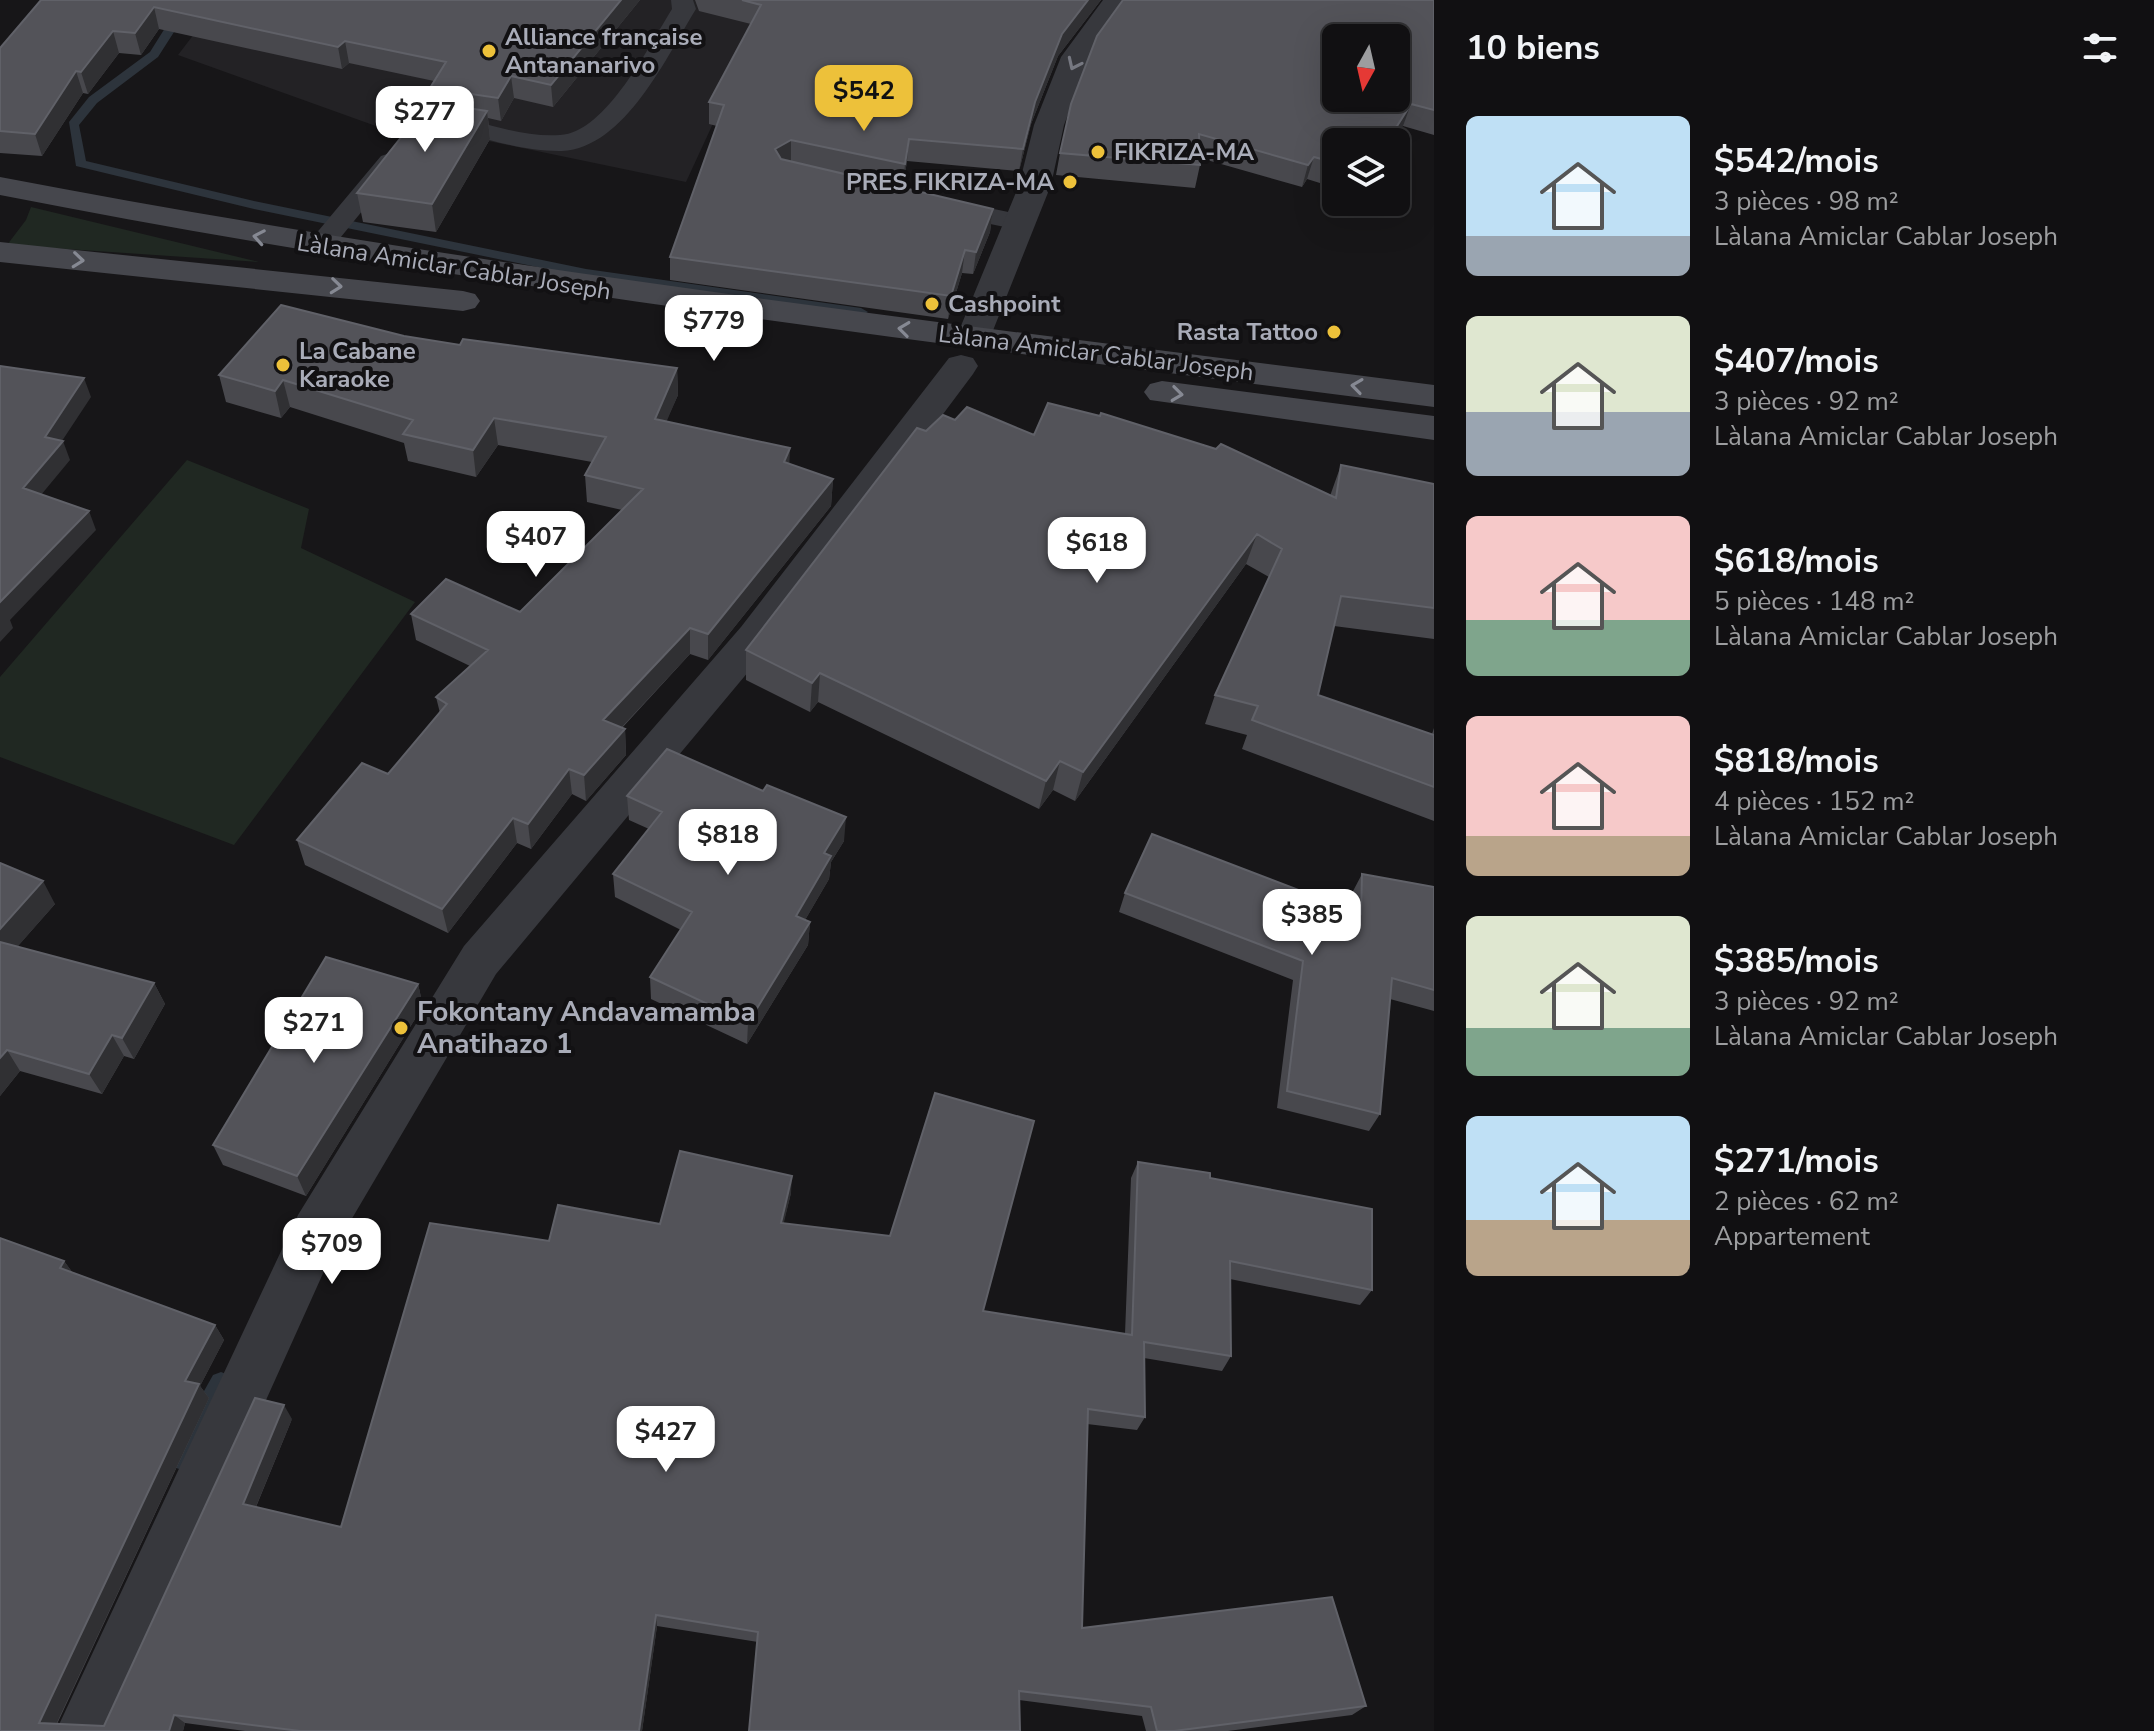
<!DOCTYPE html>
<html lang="fr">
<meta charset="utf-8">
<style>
:root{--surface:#111012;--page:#1e1e20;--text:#f1f3f6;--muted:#9c9d9f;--line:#303032;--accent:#edc13a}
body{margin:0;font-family:"Nunito Sans",sans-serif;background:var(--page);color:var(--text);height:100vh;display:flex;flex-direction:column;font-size:30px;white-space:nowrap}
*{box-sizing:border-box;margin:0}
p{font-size:26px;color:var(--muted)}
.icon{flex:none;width:44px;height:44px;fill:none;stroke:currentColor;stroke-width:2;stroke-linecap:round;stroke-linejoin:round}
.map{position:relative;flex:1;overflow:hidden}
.panel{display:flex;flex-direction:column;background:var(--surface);width:720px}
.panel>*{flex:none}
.needle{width:52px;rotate:188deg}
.fabs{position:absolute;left:1322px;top:24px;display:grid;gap:16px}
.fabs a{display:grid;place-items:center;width:88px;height:88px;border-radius:12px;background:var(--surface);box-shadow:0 8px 32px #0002,0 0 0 2px var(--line);font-size:40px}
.price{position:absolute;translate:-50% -68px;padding:0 18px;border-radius:16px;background:#fff;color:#222;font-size:26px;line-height:52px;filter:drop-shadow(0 2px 4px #0008)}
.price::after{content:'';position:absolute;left:50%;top:48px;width:24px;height:18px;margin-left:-12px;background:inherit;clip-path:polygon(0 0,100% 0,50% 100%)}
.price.active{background:var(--accent);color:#111}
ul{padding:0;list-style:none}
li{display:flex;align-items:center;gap:24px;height:200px;padding:0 32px}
li span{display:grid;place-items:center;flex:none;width:224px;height:160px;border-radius:12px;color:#555}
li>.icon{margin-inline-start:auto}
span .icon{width:96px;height:96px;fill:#fffc;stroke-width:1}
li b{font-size:34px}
h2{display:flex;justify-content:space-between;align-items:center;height:96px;padding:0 32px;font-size:34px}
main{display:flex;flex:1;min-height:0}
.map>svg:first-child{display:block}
.built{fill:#232225}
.green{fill:#202822}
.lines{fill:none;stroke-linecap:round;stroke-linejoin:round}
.stream{fill:#2d343c;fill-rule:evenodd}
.service{fill:#37383d;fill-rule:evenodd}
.minor{fill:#37383d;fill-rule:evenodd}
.secondary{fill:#46474d;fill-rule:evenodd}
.wall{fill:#48484d}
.shaded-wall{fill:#303033}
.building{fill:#535359;stroke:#606168;stroke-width:2;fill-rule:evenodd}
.oneway{stroke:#767881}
.oneway2{stroke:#868993}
.poi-dot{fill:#edc13a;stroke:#121113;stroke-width:3}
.labels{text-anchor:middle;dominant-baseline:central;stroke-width:8;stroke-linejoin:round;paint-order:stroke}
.far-poi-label{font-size:24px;font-weight:bold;fill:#a9acb8;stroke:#121113;text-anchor:start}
.far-street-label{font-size:24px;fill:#a9acb8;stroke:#121113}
.poi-label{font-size:28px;font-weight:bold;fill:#a9acb8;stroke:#121113;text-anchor:start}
</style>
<main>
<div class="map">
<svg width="1434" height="1731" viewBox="0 0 1434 1731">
<rect width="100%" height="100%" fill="#171618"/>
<path class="built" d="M220,0h550l-84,182 -265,-55 -9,12 -234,-84z"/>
<path class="green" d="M31,207l228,55 -252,-17 19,-25z
M187,460l122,49 -8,39 114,54 -181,243 -234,-88v-80z"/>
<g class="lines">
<path class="stream" d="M192,0h12l-30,32 -16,25 -61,46 -18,22 7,36 168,40 332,68 275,39 7,4 -7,4 -275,-39 -332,-68 -178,-43 -7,-44 20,-25 61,-45 15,-24z
M221,1372l8,3 3,8 -3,8 -42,75 -8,3 -8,-3 -3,-8 3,-8 42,-75z"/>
<path class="service" d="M671,0h22l3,9c-29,47 -71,139 -134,142 -42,1 -91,-17 -132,-27l-3,-5 12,-7c38,8 82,26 121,23 46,-2 90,-91 112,-126z
M390,153l13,8 -4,5 -72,88h-18l-4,-6 4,-6 72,-86z
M946,199l82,17 4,6 -13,8 -82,-17 -4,-6z"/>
<path class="minor" d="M1103,0h28l-41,57 -26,68 -13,60 -61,153 -5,8 -12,3 -12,-3 -5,-8 63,-153 15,-60 27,-68z
M961,355l12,3 5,8 -5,8 -204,273 -273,327 -162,275 -217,482h-61l242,-516 166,-269 277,-319 208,-269z"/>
<path class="secondary" d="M0,177c475,91 954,147 1434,208v22c-480,-62 -959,-119 -1434,-212z
M0,242l463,49 12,3 5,7 -5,7 -12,3 -463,-49z
M1162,381l272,35v24l-284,-40 -6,-8 6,-8z"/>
</g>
<path class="wall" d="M41,0h599l-87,107 -39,-9 -13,23 -13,-3 2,21 -54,93 -73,-10 -6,-29 75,-90 -2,-15 4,-7 -85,-18 -7,6 -183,-40 -18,26 -22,-2 -31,41 -5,-1 -41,63 -42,-3v-105z
M695,0h406l-43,56 -27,68 -12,47 -112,-10 -4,25 -67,-14 157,37 -3,23 -17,42 -11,-1 -14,46 -278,-39v-23l47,-131 -8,-2v-22l42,-78 -52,-13z
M1434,0v135l-31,-9 -67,16v46l-29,-9 -5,8 -102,-29v7l-5,23 -139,-13 4,-22z
M404,336l56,9 217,23 1,27 -12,26 167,58 -2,27 -123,154 -18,-6 -68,74 3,1 1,26 -40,46 -14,-7 -41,55 -14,-6 -69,90 -143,-68 -8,-25 91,-66 52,-61 -4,-16 34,-31 -54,-26 -5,-26 109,-2 102,-102 -35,-8 -2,-27 7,-13 -94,-17 -22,32 -68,-16 -4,-18 -114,-36 -9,11 -55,-16 -7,-27z
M955,420l79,15 296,61 11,-31 93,19v155l-100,-13 -16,69 114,39 2,-6v93l-192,-72 5,-14 -42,-11 10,-29 54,-118 -23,-13 -171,237 -22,-11 -14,19 -221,-107 -8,10 -64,-32v-30l180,-219z
M627,796l217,45 -13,21 -2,17 -24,41 5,2 -2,23 -61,99 -96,-45 -1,-22 31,-47 -66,-33 -2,-23 36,-45 -20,-9z
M0,863l55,41 -38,43 137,36 11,21 -31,55 -10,-3 -22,38 -82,-23 -20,25z
M1362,874l72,13v124l-44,-12 -10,115 -11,17 -92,-23 16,-128 -174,-68 6,-19 226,17 1,-17z
M418,984l5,22 -117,190 -83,-31 -10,-20z
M1138,1162l72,16 162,112 -12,15 -130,-26 1,77 -9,15 -78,-13 1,59 -8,13 -50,-6 -5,204 284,78 -14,9 -124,16h-82l-4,-15 -123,-16 -261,-58 -101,-16 -15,105h-397l-60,-8 -2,8h-183l64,-470 8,11 143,53 9,15 -24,46 9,12 -152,326 47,2 188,-307 -36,88 85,20 208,-286 111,-17 131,-31 -8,31 200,87 142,23 6,-156z"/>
<path class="shaded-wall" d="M621,0h19l-87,107 -2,-22z
M1088,0h13l-43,56 -27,68 -12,47 4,-22 12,-47 27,-68z
M154,7l5,22 -18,26 -6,-22z
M113,31l6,22 -31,41 -7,-22z
M345,41l4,22 -7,6 -4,-22z
M76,71l7,22 -41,63 -7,-22z
M511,76l3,22 -13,23 -3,-23z
M1411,104l-8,22 -10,16h-6z
M487,111l3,28 -54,93 -4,-28z
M909,139l-2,22 -4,25 2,-22z
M791,140v22l-16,9v-22z
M1314,157l-7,22 -5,8 6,-22z
M993,209l-3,23 -17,42 3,-22z
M965,250l-3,23 -14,46 3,-23z
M677,368l1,27 -22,51 -1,-27z
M84,378l7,19 -33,50 5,-6 7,19 -39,47 -8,-19 22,-51z
M283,380l7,27 -9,11 -6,-27z
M494,418l4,27 -22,32 -3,-27z
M790,448l-1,27 -5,-13z
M833,479l-2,27 -123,154v-26z
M89,511l7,19 -86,90 3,8 -13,14v-40z
M1257,534l-11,30 -171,237 8,-29z
M690,628v26l-85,91 -2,-25z
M820,673l-2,29 -8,10 2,-29z
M625,729l1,26 -40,46 -2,-26z
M1060,761l-7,29 -14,19 7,-28z
M569,769l3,25 -41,55 -3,-25z
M846,817l-2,24 -13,21 -2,17 -35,60 2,-23 28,-63z
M513,818l4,25 -69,90 -6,-24z
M43,881l12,23 -51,58 -4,-7v-26z
M810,922l-2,23 -61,99 1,-21z
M154,983l11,21 -31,55 -12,-21z
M418,984l5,22 -117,190 -9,-20z
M112,1035l12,21 -22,38 -13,-20z
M7,1050l13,21 -20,25v-38z
M792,1176l-1,17 -11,46 1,-16z
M64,1261l12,16 -16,-9z
M215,1325l9,15 -24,46 9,12 -156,333 -14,-8 146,-342z
M284,1405l8,14 -40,97 -9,-12z
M656,1615l1,11 -15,105h-3z
M174,1715l11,8 -2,8h-14z"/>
<path class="building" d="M41,0h580l-70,85 -40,-9 -13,22 -68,-10 16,-26 -101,-21 -7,6 -184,-40 -19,26 -22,-2 -32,41 -5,-1 -41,63 -35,-3v-83z
M742,0h346l-26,34 -27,68 -12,47 -114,-10 -4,25 -114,-24 -16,9 6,10 212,50 -17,43 -11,-2 -14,46 -281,-39 54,-152 -15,-3 52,-97z
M1123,0h311v110l-23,-6 -24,38h-51v21l-22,-6 -6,8 -109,-31 1,31 -140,-12 11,-49 26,-68zM1336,38h60v60h-60z
M429,102l58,9 -55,93 -75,-11z
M281,305l123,31 56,9 3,-6 214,29 -22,51 135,29 -6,14 49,17 -125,155 -18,-6 -87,92 22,9 -41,46 -15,-6 -41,55 -15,-6 -71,91 -145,-69 65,-77 26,11 59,-70 -11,-7 52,-47 -77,-36 35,-35 74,33 123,-123 -58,-14 21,-38 -112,-19 -21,32 -70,-16 10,-14 -130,-40 -8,11 -56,-16z
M0,366l84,12 -39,59 18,4 -40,47 66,23 -89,91z
M1048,403l52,13 1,-3 115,36 5,-5 115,54 5,-33 93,19v124l-93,-12 -23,99 116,40v52l-182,-67 6,-14 -43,-11 67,-146 -25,-15 -174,238 -23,-11 -14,20 -226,-108 -8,10 -66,-33 171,-222 9,3 17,-16 12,5 12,-13 67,28z
M667,749l96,42 4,-6 79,32 -22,36 7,3 -35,60 14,6 -62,101 -98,-46 42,-65 -79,-38 49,-62 -35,-16z
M1152,834l209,80 1,-40 72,13v103l-42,-12 -12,136 -93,-23 16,-130 -178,-68z
M0,863l43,18 -43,48z
M0,942l154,41 -32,55 -10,-3 -23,39 -82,-24 -7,8z
M326,957l92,27 -121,192 -84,-31z
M935,1093l99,28 -51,190 149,24 6,-173 72,11v5l162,31v81l-142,-29 1,95 -87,-14 1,75 -57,-8 -6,219 250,-31 34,109 -192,25h-17l-6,-24 -132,-16 1,40h-271l9,-99 -102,-17 -17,116h-339l-126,-16 -5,16h-169v-493l64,23 -4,7 155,57 -30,56 14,3 -160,339 65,3 151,-328 29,7 -41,99 98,23 89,-304 119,18 9,-36 102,19 20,-73 112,25 -11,47 109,13z"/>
<defs><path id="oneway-chevron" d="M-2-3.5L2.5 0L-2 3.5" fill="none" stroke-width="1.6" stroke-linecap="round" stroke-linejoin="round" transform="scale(2)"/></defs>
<use class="oneway" href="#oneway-chevron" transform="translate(1074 64) rotate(115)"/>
<g class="oneway2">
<use href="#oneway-chevron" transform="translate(259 237) rotate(-170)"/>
<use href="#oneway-chevron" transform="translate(78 260) rotate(6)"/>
<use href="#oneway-chevron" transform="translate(336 286) rotate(6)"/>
<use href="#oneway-chevron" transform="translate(904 329) rotate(-173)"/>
<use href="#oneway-chevron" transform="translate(1357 386) rotate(-172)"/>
<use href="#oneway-chevron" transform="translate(1177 394) rotate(7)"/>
</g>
<g class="poi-dot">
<circle cx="489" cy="51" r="8"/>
<circle cx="1098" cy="152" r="8"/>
<circle cx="1070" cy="182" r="8"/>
<circle cx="932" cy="304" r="8"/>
<circle cx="1334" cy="332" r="8"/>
<circle cx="283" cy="365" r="8"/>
<circle cx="401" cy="1028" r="8"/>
</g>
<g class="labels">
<g class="far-poi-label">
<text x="505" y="37">Alliance française<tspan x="505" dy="28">Antananarivo</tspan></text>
<text x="1114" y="152">FIKRIZA-MA</text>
<text x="1054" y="182" text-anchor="end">PRES FIKRIZA-MA</text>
<text x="948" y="304">Cashpoint</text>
<text x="1318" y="332" text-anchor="end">Rasta Tattoo</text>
<text x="299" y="351">La Cabane<tspan x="299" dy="28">Karaoke</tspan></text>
</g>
<g class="far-street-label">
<text transform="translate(454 267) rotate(9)">Làlana Amiclar Cablar Joseph</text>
<text transform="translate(1096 353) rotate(7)">Làlana Amiclar Cablar Joseph</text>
</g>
<g class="poi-label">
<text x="417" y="1012">Fokontany Andavamamba<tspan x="417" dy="32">Anatihazo 1</tspan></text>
</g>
</g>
</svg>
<div class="fabs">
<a><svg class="needle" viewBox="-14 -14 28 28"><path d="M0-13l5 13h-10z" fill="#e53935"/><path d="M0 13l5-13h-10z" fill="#9c9d9f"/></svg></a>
<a><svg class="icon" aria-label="layers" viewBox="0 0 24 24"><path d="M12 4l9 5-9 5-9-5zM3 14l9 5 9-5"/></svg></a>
</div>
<b class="price active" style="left:864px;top:133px">$542</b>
<b class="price" style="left:425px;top:154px">$277</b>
<b class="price" style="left:714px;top:363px">$779</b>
<b class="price" style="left:536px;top:579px">$407</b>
<b class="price" style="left:1097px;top:585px">$618</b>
<b class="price" style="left:728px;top:877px">$818</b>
<b class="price" style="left:1312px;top:957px">$385</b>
<b class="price" style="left:314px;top:1065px">$271</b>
<b class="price" style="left:332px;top:1286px">$709</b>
<b class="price" style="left:666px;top:1474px">$427</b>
</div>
<section class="panel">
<h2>10 biens<svg class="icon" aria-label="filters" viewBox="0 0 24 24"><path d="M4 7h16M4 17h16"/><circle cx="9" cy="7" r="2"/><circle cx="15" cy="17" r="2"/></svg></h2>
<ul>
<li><span style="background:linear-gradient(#bfe0f5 75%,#9aa5b1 0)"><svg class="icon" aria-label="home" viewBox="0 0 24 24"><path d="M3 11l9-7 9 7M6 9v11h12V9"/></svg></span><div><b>$542/mois</b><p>3 pièces · 98 m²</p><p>Làlana Amiclar Cablar Joseph</p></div></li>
<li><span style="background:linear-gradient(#dfe7d0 60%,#9aa5b1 0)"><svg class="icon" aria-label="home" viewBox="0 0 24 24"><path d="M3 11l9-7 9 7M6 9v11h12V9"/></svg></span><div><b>$407/mois</b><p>3 pièces · 92 m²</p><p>Làlana Amiclar Cablar Joseph</p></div></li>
<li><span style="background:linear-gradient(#f6c9c9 65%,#7fa58c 0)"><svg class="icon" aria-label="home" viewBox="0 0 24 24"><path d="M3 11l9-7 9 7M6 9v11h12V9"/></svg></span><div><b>$618/mois</b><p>5 pièces · 148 m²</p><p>Làlana Amiclar Cablar Joseph</p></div></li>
<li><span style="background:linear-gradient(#f6c9c9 75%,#b9a48a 0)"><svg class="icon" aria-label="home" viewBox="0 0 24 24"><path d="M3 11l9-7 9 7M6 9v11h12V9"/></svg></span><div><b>$818/mois</b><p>4 pièces · 152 m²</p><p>Làlana Amiclar Cablar Joseph</p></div></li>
<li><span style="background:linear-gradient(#dfe7d0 70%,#7fa58c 0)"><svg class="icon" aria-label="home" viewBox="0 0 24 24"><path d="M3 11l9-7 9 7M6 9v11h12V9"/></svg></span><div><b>$385/mois</b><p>3 pièces · 92 m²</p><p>Làlana Amiclar Cablar Joseph</p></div></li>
<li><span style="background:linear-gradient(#bfe0f5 65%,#b9a48a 0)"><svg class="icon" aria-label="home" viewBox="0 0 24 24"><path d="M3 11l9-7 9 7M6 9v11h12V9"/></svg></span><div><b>$271/mois</b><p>2 pièces · 62 m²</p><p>Appartement</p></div></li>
</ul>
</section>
</main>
